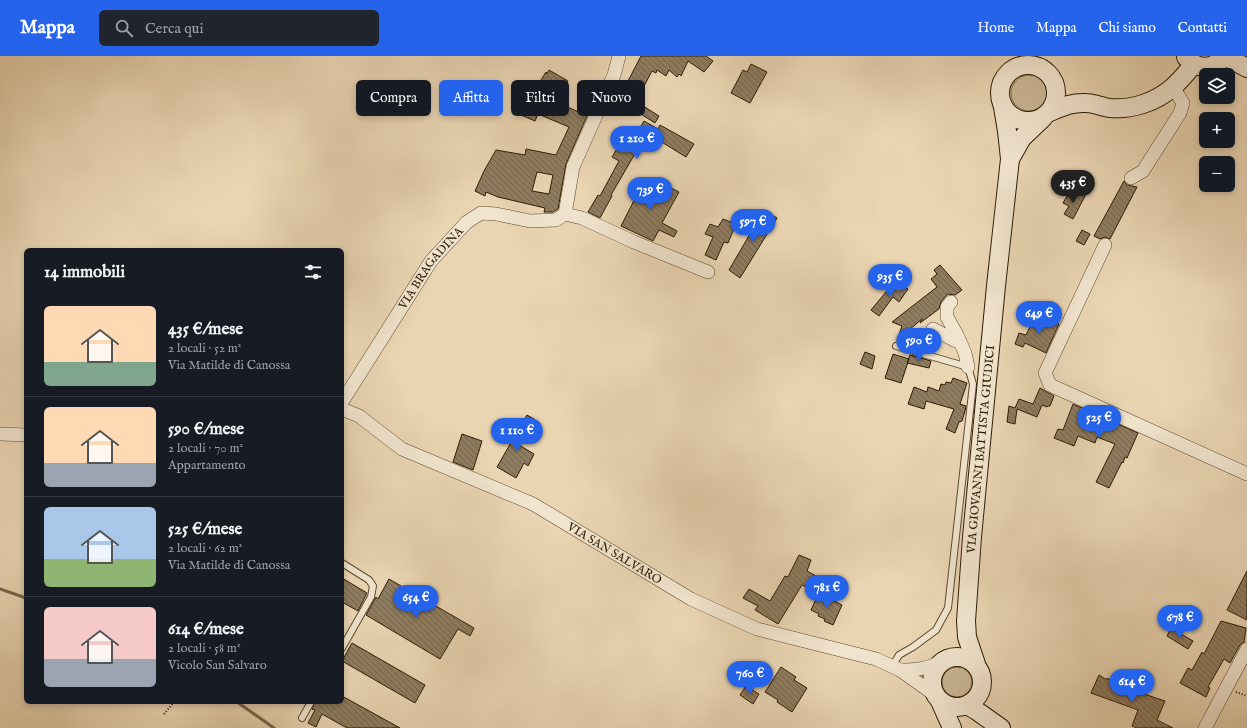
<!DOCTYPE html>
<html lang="it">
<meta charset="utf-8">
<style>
:root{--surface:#171b24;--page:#20242c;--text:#f1f3f6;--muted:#9ea1a6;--line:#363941;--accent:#2563eb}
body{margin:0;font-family:"IM FELL English",serif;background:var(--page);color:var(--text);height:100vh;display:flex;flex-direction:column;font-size:15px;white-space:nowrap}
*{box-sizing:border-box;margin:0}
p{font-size:13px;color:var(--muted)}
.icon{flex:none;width:22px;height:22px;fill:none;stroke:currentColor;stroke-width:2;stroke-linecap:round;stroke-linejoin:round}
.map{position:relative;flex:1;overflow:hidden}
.panel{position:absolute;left:24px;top:192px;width:320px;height:456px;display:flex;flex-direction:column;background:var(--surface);border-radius:6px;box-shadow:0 2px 6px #0003}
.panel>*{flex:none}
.banner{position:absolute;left:356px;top:24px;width:380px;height:36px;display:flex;gap:8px}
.buttons{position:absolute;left:1199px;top:12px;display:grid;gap:8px}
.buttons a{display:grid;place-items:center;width:36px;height:36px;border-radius:6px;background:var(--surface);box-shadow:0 2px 6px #0003;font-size:20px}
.price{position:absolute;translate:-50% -34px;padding:0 9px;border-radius:14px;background:var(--accent);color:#fff;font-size:13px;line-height:26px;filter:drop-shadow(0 1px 2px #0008)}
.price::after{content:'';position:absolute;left:50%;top:24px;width:12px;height:9px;margin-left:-6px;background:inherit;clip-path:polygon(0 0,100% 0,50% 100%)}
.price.on{background:#222;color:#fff}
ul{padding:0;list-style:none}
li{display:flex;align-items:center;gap:12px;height:100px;padding:0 20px}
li+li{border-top:1px solid var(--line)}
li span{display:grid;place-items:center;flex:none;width:112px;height:80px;border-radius:6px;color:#555}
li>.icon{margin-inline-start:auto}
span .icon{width:48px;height:48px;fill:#fffc;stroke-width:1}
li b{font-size:17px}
h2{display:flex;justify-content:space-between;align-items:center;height:48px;padding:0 20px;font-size:17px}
.pill{padding:0 14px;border-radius:6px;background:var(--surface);box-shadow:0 2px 6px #0003;font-size:14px;line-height:36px}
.pill.on{background:var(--accent);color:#fff}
header{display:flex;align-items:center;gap:24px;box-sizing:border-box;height:56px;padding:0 20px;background:var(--accent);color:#fff}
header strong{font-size:19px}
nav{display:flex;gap:22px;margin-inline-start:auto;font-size:14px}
.search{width:280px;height:36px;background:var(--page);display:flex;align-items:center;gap:10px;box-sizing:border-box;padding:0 14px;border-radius:6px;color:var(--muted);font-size:15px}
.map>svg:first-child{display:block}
.green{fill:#cab695;stroke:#7c694c}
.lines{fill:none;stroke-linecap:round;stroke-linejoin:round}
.stream{stroke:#78654a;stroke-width:3}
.building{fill:url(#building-back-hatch);stroke:#2d1c04;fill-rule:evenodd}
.lane-casing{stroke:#5c4a30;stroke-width:8}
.street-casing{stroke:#5c4a30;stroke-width:14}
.secondary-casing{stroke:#2d1c04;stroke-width:20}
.path{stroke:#2d1c04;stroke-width:2;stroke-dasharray:1 2;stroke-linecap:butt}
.lane{stroke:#f1e4ce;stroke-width:6}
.street{stroke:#f1e4ce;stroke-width:13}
.secondary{stroke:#f1e4ce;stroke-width:18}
.labels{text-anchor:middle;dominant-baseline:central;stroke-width:3;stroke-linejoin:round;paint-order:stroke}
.street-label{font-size:12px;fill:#2d1c04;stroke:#f1e4ce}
</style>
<header>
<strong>Mappa</strong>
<div class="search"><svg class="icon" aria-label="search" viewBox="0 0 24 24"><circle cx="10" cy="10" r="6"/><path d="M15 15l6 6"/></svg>Cerca qui</div>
<nav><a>Home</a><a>Mappa</a><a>Chi siamo</a><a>Contatti</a></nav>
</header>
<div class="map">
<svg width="1247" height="672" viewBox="0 0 1247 672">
<defs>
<pattern id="building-back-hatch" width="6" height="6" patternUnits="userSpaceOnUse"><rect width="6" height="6" fill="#8f7c5f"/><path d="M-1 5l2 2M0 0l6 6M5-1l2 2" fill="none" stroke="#75654c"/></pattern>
</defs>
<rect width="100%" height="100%" fill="#ead5b3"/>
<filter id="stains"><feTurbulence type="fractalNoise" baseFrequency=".005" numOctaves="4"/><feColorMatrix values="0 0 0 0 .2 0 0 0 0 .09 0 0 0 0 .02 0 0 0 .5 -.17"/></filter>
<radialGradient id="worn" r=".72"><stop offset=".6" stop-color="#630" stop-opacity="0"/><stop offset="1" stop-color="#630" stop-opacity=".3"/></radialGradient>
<path class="green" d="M1011 37a18 18 0 1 1 36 0a18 18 0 1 1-36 0Z
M942 626a15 15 0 1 1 30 0a15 15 0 1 1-30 0Z"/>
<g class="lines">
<path class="stream" d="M0,533l26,9
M237,646l37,26"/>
</g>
<path class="building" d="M641,0h65l7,5 -9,11 -16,-11 -7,15 -2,-2 -2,3 -8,-7 -3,6 -9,-6 -1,3 -4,-2 -10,19 -15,-7z
M751,8l16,8 -17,31 -19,-10 12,-23 4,2z
M549,14l19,11 -13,20 32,15 -21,48 -8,45 -5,3h-9l1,-4 -47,-11 -12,-5 -1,4 -10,-5 9,-20 12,-21 29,5 1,-6 30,6 13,-28 -31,-13 -3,7 -14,-6 18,-32 7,-11 1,2zM537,116l16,3 -4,19 -17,-3z
M632,43l27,17 -4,7 -27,-17z
M644,65l14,8 2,-4 34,19 -8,13 -39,-24 -36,62 1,1 -12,22 -12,-6 10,-17 2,1 19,-35 -7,-4 9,-15 7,5z
M645,123l24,13 2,-4 8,4 -17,31 15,8 -3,6 -15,-7 -6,11 -32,-15z
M1124,125l3,4 10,2 -27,52 -5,-2 -5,2 -6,-3z
M1077,136l8,4 -12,23 -9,-5 5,-8 -6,-3 4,-7 5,2 3,-5h2z
M764,154l13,8 -37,60 -11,-8z
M723,163l13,5 -8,19 -4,-1 -8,18 -11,-5 8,-18 -8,-3 5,-10 8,3z
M1082,174l8,4 -6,11 -8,-4z
M940,209l22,25 -7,5 -7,-1 -3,3 -4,5 -2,7 -19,14 2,-4 -25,21 5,-14 -10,-4 45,-35 -6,-8 6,-5 -3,-4z
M900,227l8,6 -9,13 -6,-5 -14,19 -8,-6 20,-24 4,3z
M1036,259l15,8 1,-2 7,3 -13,29 -21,-10 -2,4 -8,-3 4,-11 7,2z
M865,296l10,4 -3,13 -12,-5z
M893,298l16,5 -8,24 -16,-5z
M910,299l21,6 -2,7 -22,-5z
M953,322l14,5 -7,21 6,2 -1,5 -3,10 -3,1 -4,11 -9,-4 8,-20 -28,-8 -2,8 -16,-5 6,-17 13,5 1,-5 11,4 2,-7 4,1 1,-3 5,1z
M1040,332l14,8 -4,10h-2l-1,1 -5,-2 -5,12 -20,-8 -2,15 -8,-2 2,-16 6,2 4,-9 14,5z
M1073,348l65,29 -11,25 -2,-1 -2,6 -1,-1 -13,26 -13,-6 19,-38 -18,-7 -2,6 -17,-7 -4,10 -20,-8 4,-9 5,1z
M527,359l7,4 -15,26 15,9 -6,12 -4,-3 -8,15 -19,-11z
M462,378l20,7 -9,29 -20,-8z
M799,499l12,5 -4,11 18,10 -6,12 -17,-8 -24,39 -23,-14 3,-4 -15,-8 6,-9 21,12 15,-25 3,1z
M1247,515v49l-20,-10z
M342,522l25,15 -9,18 -16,-9z
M389,523l85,49 -4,8 -12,-7 -18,30 -74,-44 10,-18 2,2z
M819,537l23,12 -9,20 -9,-4 1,-2 -7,-3 1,-2 -8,-4z
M1221,565l25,7 -2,14 -4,3 -10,18 -6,-4 -16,28 2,1 -4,9 -26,-14 8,-15 4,2 10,-18 2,2z
M1171,572l22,13 -5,8 -21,-13z
M352,587l73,42 -10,18 -73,-42z
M781,611l15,10 -2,3 13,8 -15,24 -15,-10 1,-2 -13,-8z
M1099,619l8,5v-2l16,9 42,14 -8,19 16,8h-36l-5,-2 6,-16 -47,-17z
M746,630l13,8 -6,10 -13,-9z
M342,640l58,32h-53l-25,-14 -6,13 -8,-4 7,-13 -3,-1 3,-7h27z"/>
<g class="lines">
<g class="lane-casing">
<path id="lane" d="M342,507l27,17 4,6 -2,11 -29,51
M892,611l7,-12 14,-8 23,-17 12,-22 25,-224 -5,-17 -72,-21
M302,662l9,-16"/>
</g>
<g class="street-casing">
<g id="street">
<path d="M1131,122l12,-7 37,-58 3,-10 -10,-16"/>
<path d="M565,158l17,4 52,24 74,30"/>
<path d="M1105,189l-60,128 5,12 197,89"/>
<path d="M951,246l-4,5v10l10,18 8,18 3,14"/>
<path d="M933,273l21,11 6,2"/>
<path id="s1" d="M342,346l89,-141 36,-39 14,-9 15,1 34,7 26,-1 9,-6 8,-47 41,-92 5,-19"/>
<path id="s2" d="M342,353l17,7 43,33 131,55 158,95 66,30 119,30 24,11 35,25"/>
<path d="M0,378l26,1"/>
<path d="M900,614c16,0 26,-1 41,-8"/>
<path d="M1205,672l42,-79"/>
</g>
</g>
<g class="secondary-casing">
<g id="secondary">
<path d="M1225,0l22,12"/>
<path d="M1186,1c11,14 28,12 39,-1"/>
<circle cx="1028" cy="37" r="28"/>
<path d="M1050,56c12,-5 23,-10 36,-9 8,0 16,4 24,5 22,2 46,-6 63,-21 8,-7 14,-15 21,-23"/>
<path d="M1010,103l12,-21 21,-20"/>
<circle cx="957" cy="626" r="25"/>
<path id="s3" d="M976,608l-9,-27 -1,-16 6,-84 24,-251 14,-127 -3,-28 -4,-24"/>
<path d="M940,645l12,27"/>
<path d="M967,649l10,6 24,17"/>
</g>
</g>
<path class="path" d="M1236,636l11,4
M164,658l10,-12"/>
<use href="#lane" class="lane"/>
<use href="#street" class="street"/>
<use href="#secondary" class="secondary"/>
</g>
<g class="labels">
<g class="street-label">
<text stroke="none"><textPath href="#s1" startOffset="161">VIA BRAGADINA</textPath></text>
<text stroke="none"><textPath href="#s3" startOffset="217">VIA GIOVANNI BATTISTA GIUDICI</textPath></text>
<text stroke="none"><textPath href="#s2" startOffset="310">VIA SAN SALVARO</textPath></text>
</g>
</g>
<rect width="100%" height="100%" filter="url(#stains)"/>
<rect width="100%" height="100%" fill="url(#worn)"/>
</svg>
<div class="buttons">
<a><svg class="icon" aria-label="layers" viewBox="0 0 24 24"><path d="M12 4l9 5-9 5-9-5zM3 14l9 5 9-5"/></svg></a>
<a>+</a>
<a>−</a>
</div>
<b class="price" style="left:637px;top:104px">1 210 €</b>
<b class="price on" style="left:1073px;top:148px">435 €</b>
<b class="price" style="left:650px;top:155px">739 €</b>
<b class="price" style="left:753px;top:187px">597 €</b>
<b class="price" style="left:890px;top:242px">935 €</b>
<b class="price" style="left:1039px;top:279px">649 €</b>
<b class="price" style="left:919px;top:306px">590 €</b>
<b class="price" style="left:1099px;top:383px">525 €</b>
<b class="price" style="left:517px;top:396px">1 110 €</b>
<b class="price" style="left:827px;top:553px">781 €</b>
<b class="price" style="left:416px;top:563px">654 €</b>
<b class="price" style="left:1180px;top:583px">678 €</b>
<b class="price" style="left:750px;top:639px">760 €</b>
<b class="price" style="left:1132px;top:647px">614 €</b>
<div class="banner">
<a class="pill">Compra</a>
<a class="pill on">Affitta</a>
<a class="pill">Filtri</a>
<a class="pill">Nuovo</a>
</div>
<section class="panel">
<h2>14 immobili<svg class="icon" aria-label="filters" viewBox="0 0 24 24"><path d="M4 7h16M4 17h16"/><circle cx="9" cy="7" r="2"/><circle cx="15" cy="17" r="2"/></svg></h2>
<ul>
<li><span style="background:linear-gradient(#ffd9b3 70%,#7fa58c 0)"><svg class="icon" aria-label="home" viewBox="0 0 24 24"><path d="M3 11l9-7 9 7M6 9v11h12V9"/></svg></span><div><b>435 €/mese</b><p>2 locali · 52 m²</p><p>Via Matilde di Canossa</p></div></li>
<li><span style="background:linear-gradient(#ffd9b3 70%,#9aa5b1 0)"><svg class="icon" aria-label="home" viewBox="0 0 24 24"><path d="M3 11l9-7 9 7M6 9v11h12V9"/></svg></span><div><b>590 €/mese</b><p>2 locali · 70 m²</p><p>Appartamento</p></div></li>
<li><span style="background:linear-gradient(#a9c7e8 65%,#8fb573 0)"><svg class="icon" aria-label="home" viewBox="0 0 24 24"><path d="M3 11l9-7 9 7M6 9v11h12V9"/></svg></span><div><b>525 €/mese</b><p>2 locali · 62 m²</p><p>Via Matilde di Canossa</p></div></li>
<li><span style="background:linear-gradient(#f6c9c9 65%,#9aa5b1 0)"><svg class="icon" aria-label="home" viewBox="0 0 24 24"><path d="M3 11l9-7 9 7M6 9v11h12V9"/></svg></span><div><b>614 €/mese</b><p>2 locali · 58 m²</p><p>Vicolo San Salvaro</p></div></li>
</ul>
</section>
</div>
